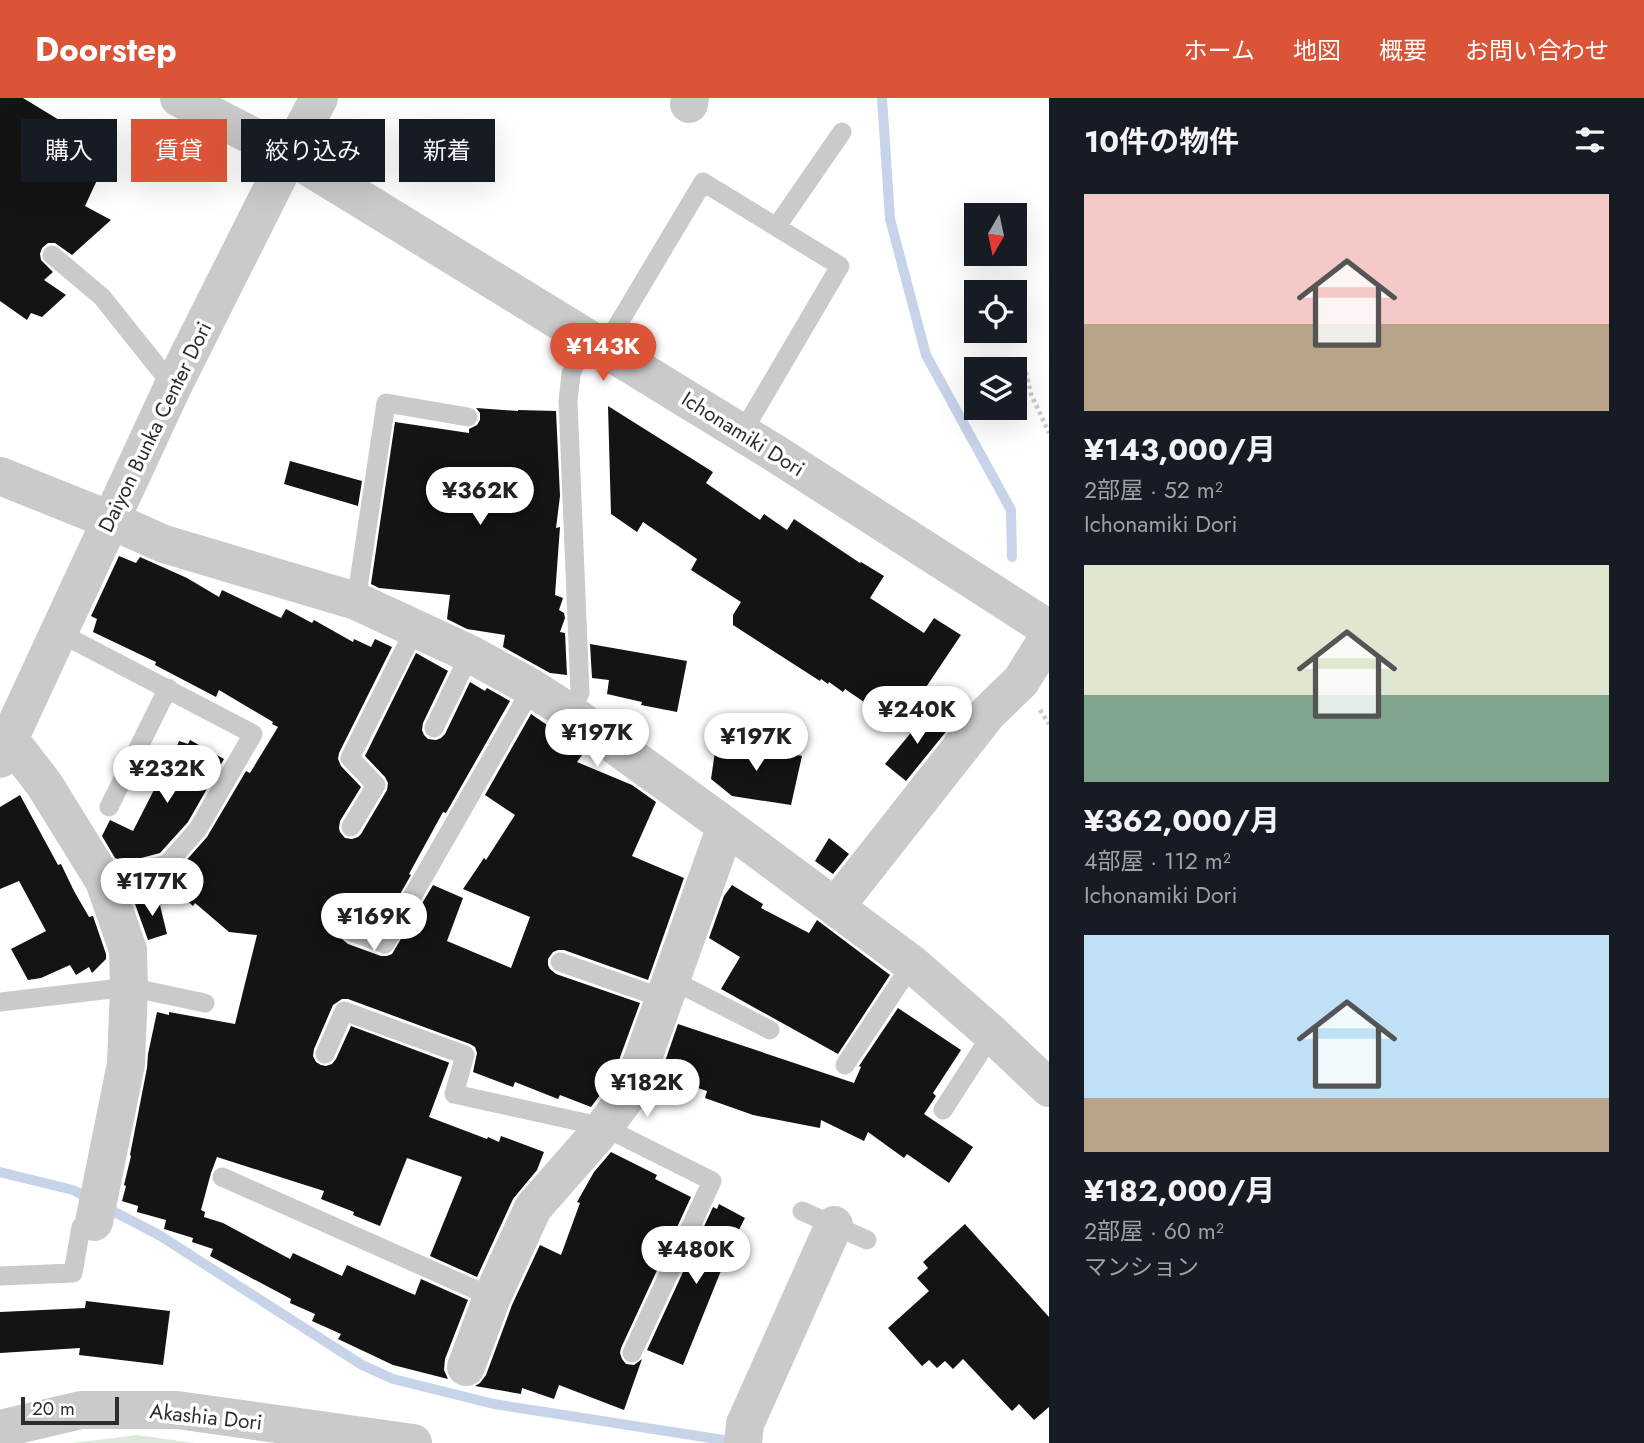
<!DOCTYPE html>
<html lang="ja">
<meta charset="utf-8">
<style>
:root{--surface:#171b24;--page:#242831;--text:#f1f3f6;--muted:#9ea1a6;--accent:#db5437}
body{margin:0;font-family:Jost,"Noto Sans JP",sans-serif;background:var(--page);color:var(--text);height:100vh;display:flex;flex-direction:column;font-size:26px;white-space:nowrap}
*{box-sizing:border-box;margin:0}
p{font-size:23px;color:var(--muted)}
.icon{flex:none;width:38px;height:38px;fill:none;stroke:currentColor;stroke-width:2;stroke-linecap:round;stroke-linejoin:round}
.map{position:relative;flex:1;overflow:hidden}
.drawer{display:flex;flex-direction:column;background:var(--surface);width:595px}
.drawer>*{flex:none}
.top-card{position:absolute;left:21px;top:21px;width:665px;height:63px;display:flex;gap:14px}
.needle{width:46px;rotate:189deg}
.controls{position:absolute;left:964px;top:105px;display:grid;gap:14px}
.controls a{display:grid;place-items:center;width:63px;height:63px;border-radius:0px;background:var(--surface);box-shadow:0 7px 28px #0002;font-size:35px}
.scale{position:absolute;left:21px;bottom:18px;width:98px;box-sizing:border-box;padding-left:7px;border:4px solid #2d2d2d;border-top:0;font-size:19px;line-height:24px;white-space:nowrap;color:#2d2d2d;-webkit-text-stroke:5px #fff;paint-order:stroke}
.price{position:absolute;translate:-50% -60px;padding:0 16px;border-radius:24px;background:#fff;color:#222;font-size:23px;line-height:46px;filter:drop-shadow(0 2px 4px #0008)}
.price::after{content:'';position:absolute;left:50%;top:42px;width:21px;height:16px;margin-left:-10px;background:inherit;clip-path:polygon(0 0,100% 0,50% 100%)}
.price.selected{background:var(--accent);color:#fff}
ul{padding:0;list-style:none}
li{display:grid;align-content:center;gap:14px;height:371px;padding:0 35px}
li span{display:grid;place-items:center;height:217px;border-radius:0px;color:#555}
li>.icon{margin-inline-start:auto}
span .icon{width:126px;height:126px;fill:#fffc;stroke-width:1}
li b{font-size:30px}
h2{display:flex;justify-content:space-between;align-items:center;height:84px;padding:0 35px;font-size:30px}
.pill{padding:0 24px;border-radius:0px;background:var(--surface);box-shadow:0 7px 28px #0002;font-size:24px;line-height:63px}
.pill.selected{background:var(--accent);color:#fff}
header{display:flex;align-items:center;gap:42px;box-sizing:border-box;height:98px;padding:0 35px;background:var(--accent);color:#fff}
header strong{font-size:33px}
nav{display:flex;gap:38px;margin-inline-start:auto;font-size:24px}
main{display:flex;flex:1;min-height:0}
.map>svg:first-child{display:block}
.green{fill:#dfe9db}
.lines{fill:none;stroke-linecap:round;stroke-linejoin:round}
.stream{stroke:#c7d3e9;stroke-width:10}
.building{fill:#141414}
.path{stroke:#cacaca;stroke-width:4.5;stroke-dasharray:3.5 3.5;stroke-linecap:butt}
.service{stroke:#cacaca;stroke-width:19}
.minor{stroke:#cacaca;stroke-width:38}
.tertiary{stroke:#cacaca;stroke-width:38}
.labels{text-anchor:middle;dominant-baseline:central;stroke-width:7;stroke-linejoin:round;paint-order:stroke}
.street-label{font-size:21px;fill:#2d2d2d;stroke:#fff}
</style>
<header>
<strong>Doorstep</strong>
<nav><a>ホーム</a><a>地図</a><a>概要</a><a>お問い合わせ</a></nav>
</header>
<main>
<div class="map">
<svg width="1049" height="1345" viewBox="0 0 1049 1345">
<rect width="100%" height="100%" fill="#fff"/>
<path class="green" d="M137,1337l57,8h-122z"/>
<g class="lines">
<path class="stream" d="M882,0l8,121 36,136 85,155 1,47
M0,1074l73,18 19,10
M105,1109l54,28 203,130 31,14 101,25 242,38"/>
</g>
<path class="building" d="M0,0h23l46,28 -2,4 44,20 -26,56 26,14 -39,35 -17,-12h-7l-6,5 -2,6 1,6 12,12 -9,8 22,15 -24,22 -11,-4 -4,7 -27,-19z
M608,308l105,66 -7,11 54,37 4,-6 23,16 7,-11 66,44 1,-1 23,14 -14,22 54,35 10,-15 27,17 -57,85 -33,-21 -4,5 -22,-15 -2,3 -14,-10 -1,2 -7,-5 -1,2 -87,-56v-10l8,-13 -50,-32 6,-11 -54,-37 -6,10 -26,-18z
M476,310l42,3v-1l38,1 4,85 -4,32 4,-1 -5,68 8,3 -4,12 5,3 1,5 -5,14 5,1 2,42 -17,-2 -47,-26 2,-12 -38,-6 -20,-10 3,-24 -71,-7 -8,-4 24,-162 74,11v-4l8,-4 3,-5v-7z
M290,363l72,20 -4,25 -74,-22z
M119,458l17,7 4,-6 47,21 32,19 3,-7 59,28 5,-9 26,14 2,-3 39,22 1,-3 17,8 4,-8 17,8 -53,106 -1,6 3,7 20,21 -21,34 -1,7 1,4 5,6 7,1 6,-2 3,-3 26,-44 1,-7 -3,-6 -20,-21 51,-103 32,18 -25,52 -1,7 2,5 4,4 8,1 5,-2 4,-4 25,-52 15,9 2,-3 23,13 -64,112 -3,-1 -34,62 2,1 -31,54 -24,-9h-7l-5,3 -4,5v5l2,6 6,5 33,12h6l5,-2 41,-69 30,13 -16,43 64,27 19,-51 -67,-28 21,-31 2,2 29,-45 -30,-20 46,-81 54,37 -8,11 55,23 24,17 -24,54 52,22 -36,102 -84,-30h-6l-5,2 -5,7v6l2,4 6,5 84,29 -28,76 -21,28 -31,-12 -2,4 -43,-17 -2,5 -40,-15 4,-19 -2,-6 -5,-3 -122,-45h-6l-9,6 -19,44 -1,7 3,6 5,3 5,1 6,-2 4,-5 15,-33 99,37h-1l-20,54 58,22 1,-2 11,5 2,-6 43,16 -7,18 -24,29 -36,78 -47,-21 32,-79 -55,-19 -27,68 -27,-11 1,-3 -33,-13 3,-8 -107,-34 -6,16 -10,37 4,2 -1,5 19,6 67,36 3,-6 49,23 5,-11 68,30 6,-16 47,21 -23,59 -1,11 4,9 -55,-14 -55,-26 3,-5 -29,-13 3,-7 -25,-11 1,-4 -81,-43 3,-7 -21,-7 1,-4 -29,-9 2,-9 -29,-8 1,-6 -16,-5 4,-15 -2,-1 7,-29 -1,-1 17,-87 1,-14 9,-42 12,3v-3l66,12 22,-89 -28,-3 -34,-29 -2,3 -31,-28 14,-6 31,-35 39,-66 4,2 28,-46 -6,-3 1,-2 -54,-32 -3,7 -61,-32 1,-3 -63,-30 4,-13 -6,-3z
M590,546l97,17 -10,51 -36,-7 1,-3 -35,-8 2,-14 -17,-2z
M929,613l20,17 -43,53 -21,-17z
M190,642l34,19 -36,63 -28,31 -34,9 -11,-4 -13,-22 8,-16 23,11 23,-45 3,2 20,-47 9,3z
M735,645l67,13 -11,49 -59,-9 -21,-17 5,-34 18,3z
M20,697l38,70 3,-1 13,27 15,26 4,-1 13,38v5l-14,14 -3,-6 -13,8 -6,-10 -29,13 -13,2 -17,-31 35,-18 -27,-50 -19,8v-82z
M829,740l20,16 -16,20 -18,-13z
M732,787l31,19 -2,4 48,25 8,-13 73,55 -52,79 -117,-65 19,-32 -31,-19 15,-42z
M158,799l9,37 -19,6 -13,-36z
M898,910l63,42 -28,43 3,3 -12,18 49,33 -24,36 -42,-29 -3,4 -36,-26 -4,9 -43,-21 -1,8 -67,-13 -48,-17 2,-7 -27,-9 2,-5 -20,-7 16,-46 176,59 7,-16 -2,-1z
M611,1054l46,23 -2,4 36,18 -70,151 -1,5 2,6 4,5 8,1 8,-6 -18,51 -65,-25 -5,14 -32,-11 -1,6 -46,-8 5,-3 6,-8 26,-70 28,-60 21,10 19,-52 -3,-1 17,-30z
M719,1106l26,14 -12,23 -50,124 -36,-15 66,-143 4,2z
M965,1126l84,93v90l-15,13 -15,-16 -7,7 -49,-52 -10,10 -8,-8 -8,7 -8,-8 -7,6 -34,-38 41,-37 -12,-13 11,-10 -5,-6z
M86,1203l84,10 -7,54 -84,-10 1,-7 -80,5v-41l85,-4z"/>
<g class="lines">
<path class="path" d="M1026,274l5,22 18,39
M1040,612l9,14"/>
<path class="service" d="M777,128l65,-94
M52,157l50,42 71,89
M604,250l99,-166 137,84 -98,167
M356,503l30,-198 82,14
M60,535l193,101 -55,95 -31,35 -63,17
M569,614l11,-19 -12,-292 3,-27 15,-38
M434,630l36,-74
M109,709l59,-119
M351,729l25,-42 -26,-27 65,-129
M352,834l33,12 147,-256
M560,864l105,37
M672,882l98,50
M0,904l129,-15 76,16
M325,956l19,-43 121,44 -11,39 150,33 108,54 -80,172
M845,967l67,-101
M943,1012l49,-76
M222,1079l270,120
M802,1113l65,29
M0,1178l73,-3 8,-46 13,-5"/>
<path class="minor" d="M689,6l1,-6
M0,378l110,44 54,24 192,57 114,53 62,34 37,24 157,114 186,138 80,70 57,54
M10,642l34,44 60,97 24,69 1,37 -3,77 -32,158
M0,661l173,-373 116,-231 30,-57
M836,808l152,-193 33,-32 28,-45
M466,1269l26,-70 41,-89 71,-81 28,-38 94,-263
M743,1345l2,-19 89,-199"/>
<path class="tertiary" d="M179,0l110,57 484,297 276,177
M0,1331l81,-19h96l236,33"/>
</g>
<g class="labels">
<g class="street-label">
<text transform="translate(155 329) rotate(-64)">Daiyon Bunka Center Dori</text>
<text transform="translate(743 336) rotate(32)">Ichonamiki Dori</text>
<text transform="translate(206 1319) rotate(6)">Akashia Dori</text>
</g>
</g>
</svg>
<div class="controls">
<a><svg class="needle" viewBox="-14 -14 28 28"><path d="M0-13l5 13h-10z" fill="#e53935"/><path d="M0 13l5-13h-10z" fill="#9ea1a6"/></svg></a>
<a><svg class="icon" aria-label="locate" viewBox="0 0 24 24"><circle cx="12" cy="12" r="6"/><path d="M12 2v4M12 18v4M2 12h4M18 12h4"/></svg></a>
<a><svg class="icon" aria-label="layers" viewBox="0 0 24 24"><path d="M12 4l9 5-9 5-9-5zM3 14l9 5 9-5"/></svg></a>
</div>
<div class="scale">20 m</div>
<b class="price selected" style="left:603px;top:285px">¥143K</b>
<b class="price" style="left:480px;top:429px">¥362K</b>
<b class="price" style="left:917px;top:648px">¥240K</b>
<b class="price" style="left:597px;top:671px">¥197K</b>
<b class="price" style="left:756px;top:675px">¥197K</b>
<b class="price" style="left:167px;top:707px">¥232K</b>
<b class="price" style="left:152px;top:820px">¥177K</b>
<b class="price" style="left:374px;top:855px">¥169K</b>
<b class="price" style="left:647px;top:1021px">¥182K</b>
<b class="price" style="left:696px;top:1188px">¥480K</b>
<div class="top-card">
<a class="pill">購入</a>
<a class="pill selected">賃貸</a>
<a class="pill">絞り込み</a>
<a class="pill">新着</a>
</div>
</div>
<section class="drawer">
<h2>10件の物件<svg class="icon" aria-label="filters" viewBox="0 0 24 24"><path d="M4 7h16M4 17h16"/><circle cx="9" cy="7" r="2"/><circle cx="15" cy="17" r="2"/></svg></h2>
<ul>
<li><span style="background:linear-gradient(#f6c9c9 60%,#b9a48a 0)"><svg class="icon" aria-label="home" viewBox="0 0 24 24"><path d="M3 11l9-7 9 7M6 9v11h12V9"/></svg></span><div><b>¥143,000/月</b><p>2部屋 · 52 m²</p><p>Ichonamiki Dori</p></div></li>
<li><span style="background:linear-gradient(#dfe7d0 60%,#7fa58c 0)"><svg class="icon" aria-label="home" viewBox="0 0 24 24"><path d="M3 11l9-7 9 7M6 9v11h12V9"/></svg></span><div><b>¥362,000/月</b><p>4部屋 · 112 m²</p><p>Ichonamiki Dori</p></div></li>
<li><span style="background:linear-gradient(#bfe0f5 75%,#b9a48a 0)"><svg class="icon" aria-label="home" viewBox="0 0 24 24"><path d="M3 11l9-7 9 7M6 9v11h12V9"/></svg></span><div><b>¥182,000/月</b><p>2部屋 · 60 m²</p><p>マンション</p></div></li>
</ul>
</section>
</main>
